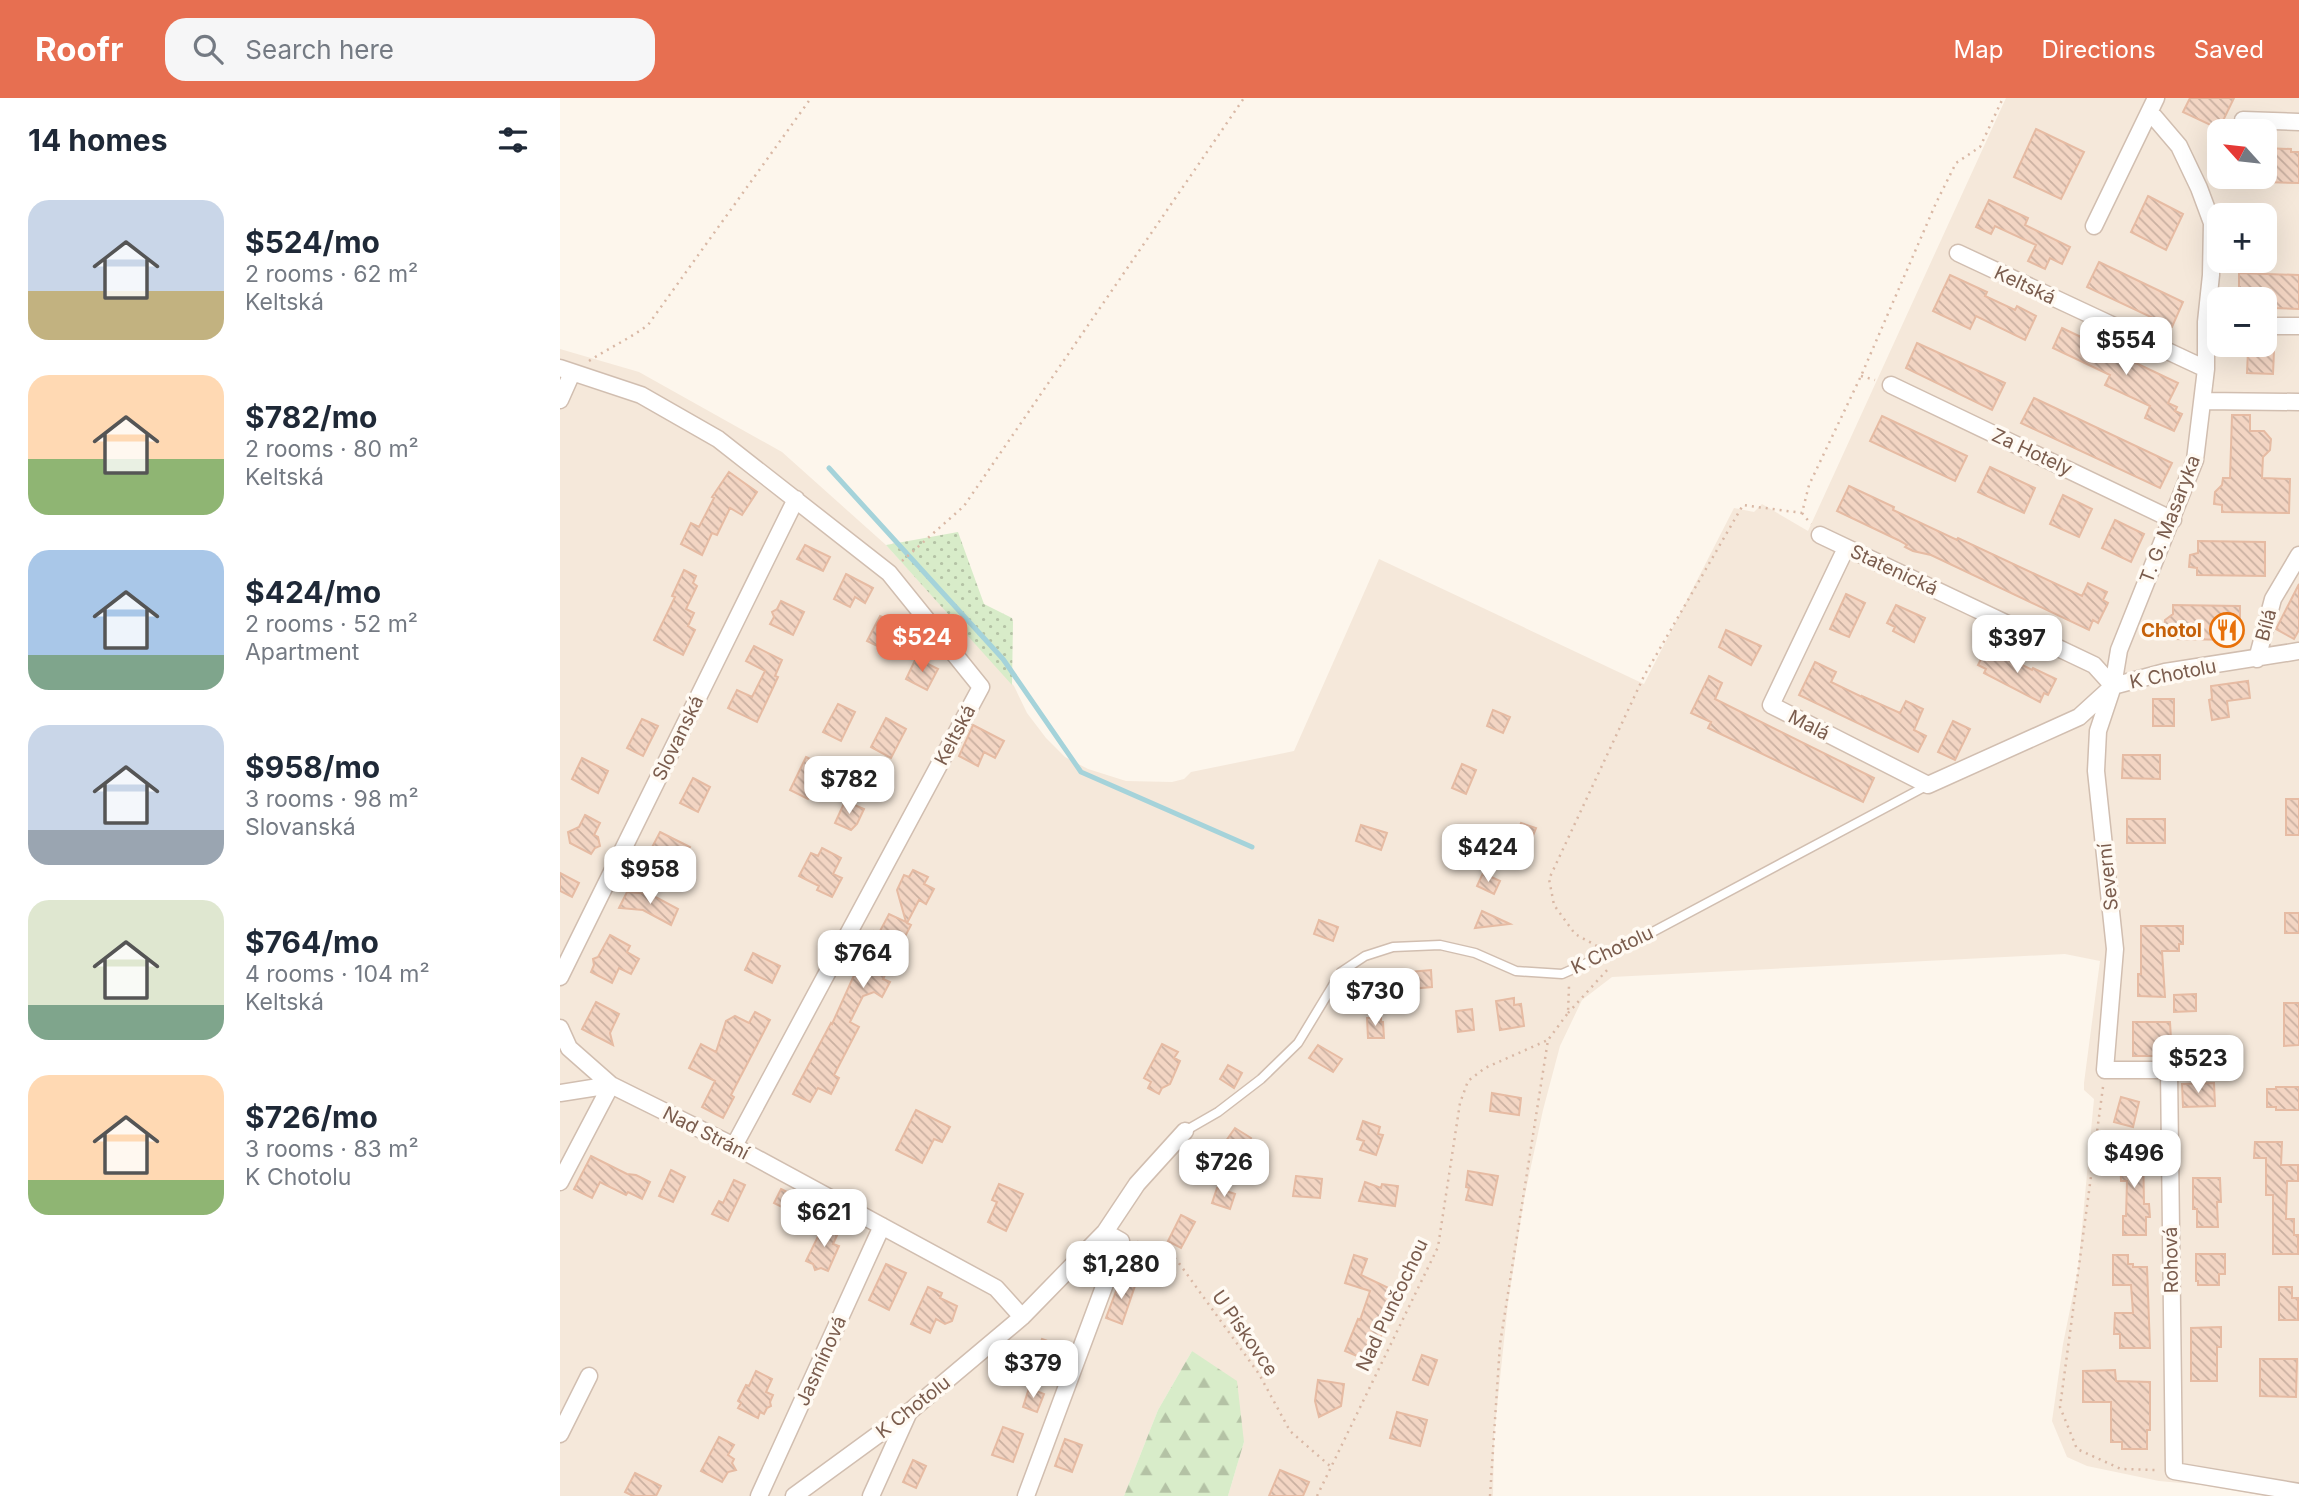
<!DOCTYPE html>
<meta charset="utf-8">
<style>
:root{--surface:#fff;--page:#f6f6f7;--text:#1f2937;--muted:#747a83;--accent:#e76f51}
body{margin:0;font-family:Inter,sans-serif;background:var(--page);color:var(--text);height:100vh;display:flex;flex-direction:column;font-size:26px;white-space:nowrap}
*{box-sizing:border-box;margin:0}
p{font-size:23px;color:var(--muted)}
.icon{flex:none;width:38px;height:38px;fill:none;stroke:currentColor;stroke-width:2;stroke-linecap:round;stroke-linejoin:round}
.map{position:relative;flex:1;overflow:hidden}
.details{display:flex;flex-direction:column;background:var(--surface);width:560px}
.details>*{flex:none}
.needle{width:46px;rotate:297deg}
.tools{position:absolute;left:1647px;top:21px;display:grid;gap:14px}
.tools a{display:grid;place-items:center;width:70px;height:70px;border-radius:14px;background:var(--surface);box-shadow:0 7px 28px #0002;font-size:35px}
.price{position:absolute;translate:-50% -60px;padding:0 16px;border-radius:14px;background:#fff;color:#222;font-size:23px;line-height:46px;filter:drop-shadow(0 2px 4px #0008)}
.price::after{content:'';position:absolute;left:50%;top:42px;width:21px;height:16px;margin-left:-10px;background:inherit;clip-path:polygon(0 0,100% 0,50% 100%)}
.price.current{background:var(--accent);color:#fff}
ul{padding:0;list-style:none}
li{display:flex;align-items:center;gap:21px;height:175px;padding:0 28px}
li span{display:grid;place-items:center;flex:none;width:196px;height:140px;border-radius:21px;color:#555}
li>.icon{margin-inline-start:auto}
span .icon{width:84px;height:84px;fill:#fffc;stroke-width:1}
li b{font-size:30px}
h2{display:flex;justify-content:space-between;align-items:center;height:84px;padding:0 28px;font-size:30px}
header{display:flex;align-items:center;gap:42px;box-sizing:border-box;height:98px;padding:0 35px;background:var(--accent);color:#fff}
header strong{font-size:33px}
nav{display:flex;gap:38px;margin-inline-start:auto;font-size:24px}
.search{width:490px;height:63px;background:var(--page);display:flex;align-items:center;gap:18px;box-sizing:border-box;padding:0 24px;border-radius:21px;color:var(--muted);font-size:26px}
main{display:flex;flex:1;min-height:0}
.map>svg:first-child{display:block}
.residential{fill:#f5e8da;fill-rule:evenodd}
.grass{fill:url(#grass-dots)}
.forest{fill:url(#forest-firs)}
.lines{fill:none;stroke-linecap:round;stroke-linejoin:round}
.stream{stroke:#a5d3da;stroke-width:5}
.building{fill:url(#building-back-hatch);stroke:#e6bba3;stroke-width:2}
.lane-casing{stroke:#d1beb0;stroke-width:11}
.street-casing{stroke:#d1beb0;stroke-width:19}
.path{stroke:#d9b8a5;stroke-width:2.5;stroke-dasharray:2 5;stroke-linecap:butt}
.lane{stroke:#fff;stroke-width:8}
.street{stroke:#fff;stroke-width:16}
.labels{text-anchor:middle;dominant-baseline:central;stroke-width:7;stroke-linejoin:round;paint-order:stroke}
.street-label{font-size:19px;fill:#7a5c4d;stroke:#fffaf3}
.food-label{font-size:19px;font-weight:bold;fill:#c56008;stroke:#fffaf3;text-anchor:end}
</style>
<header>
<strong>Roofr</strong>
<div class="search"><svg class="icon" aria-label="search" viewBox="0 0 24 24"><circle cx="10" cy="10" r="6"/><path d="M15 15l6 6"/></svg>Search here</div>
<nav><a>Map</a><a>Directions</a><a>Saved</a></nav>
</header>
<main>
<section class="details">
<h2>14 homes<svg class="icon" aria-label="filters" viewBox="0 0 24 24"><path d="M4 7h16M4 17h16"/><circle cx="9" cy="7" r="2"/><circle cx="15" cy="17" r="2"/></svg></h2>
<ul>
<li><span style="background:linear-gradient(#c9d6e8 65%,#c2b280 0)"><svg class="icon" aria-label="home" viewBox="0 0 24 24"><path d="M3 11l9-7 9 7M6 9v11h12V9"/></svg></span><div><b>$524/mo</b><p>2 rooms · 62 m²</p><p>Keltská</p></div></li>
<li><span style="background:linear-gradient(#ffd9b3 60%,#8fb573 0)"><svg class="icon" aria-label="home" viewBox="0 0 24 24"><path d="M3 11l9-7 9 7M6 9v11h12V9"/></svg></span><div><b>$782/mo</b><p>2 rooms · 80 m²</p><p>Keltská</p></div></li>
<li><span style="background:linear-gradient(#a9c7e8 75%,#7fa58c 0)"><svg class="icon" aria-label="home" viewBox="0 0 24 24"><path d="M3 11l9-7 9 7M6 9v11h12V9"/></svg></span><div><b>$424/mo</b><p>2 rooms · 52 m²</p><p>Apartment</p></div></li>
<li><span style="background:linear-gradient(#c9d6e8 75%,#9aa5b1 0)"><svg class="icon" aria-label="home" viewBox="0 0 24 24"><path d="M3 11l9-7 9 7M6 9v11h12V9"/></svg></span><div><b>$958/mo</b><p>3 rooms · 98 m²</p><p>Slovanská</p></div></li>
<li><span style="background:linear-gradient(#dfe7d0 75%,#7fa58c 0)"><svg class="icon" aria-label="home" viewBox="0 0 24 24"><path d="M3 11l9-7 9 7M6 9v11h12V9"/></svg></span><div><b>$764/mo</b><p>4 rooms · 104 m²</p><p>Keltská</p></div></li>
<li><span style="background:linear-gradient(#ffd9b3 75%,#8fb573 0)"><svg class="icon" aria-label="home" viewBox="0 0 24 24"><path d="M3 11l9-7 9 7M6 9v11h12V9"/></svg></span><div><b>$726/mo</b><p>3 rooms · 83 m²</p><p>K Chotolu</p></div></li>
</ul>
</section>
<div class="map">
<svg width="1739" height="1398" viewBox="0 0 1739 1398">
<defs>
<pattern id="grass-dots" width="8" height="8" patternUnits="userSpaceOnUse" patternTransform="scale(1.75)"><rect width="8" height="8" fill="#d8ecc9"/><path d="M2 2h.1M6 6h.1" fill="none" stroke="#b4c2a5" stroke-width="1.8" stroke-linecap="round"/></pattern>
<pattern id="forest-firs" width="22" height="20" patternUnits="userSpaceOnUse" patternTransform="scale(1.75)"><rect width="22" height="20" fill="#d8ecc9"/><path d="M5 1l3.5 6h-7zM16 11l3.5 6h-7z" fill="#b4c2a5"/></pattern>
<pattern id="building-back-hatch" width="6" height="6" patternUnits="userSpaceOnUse" patternTransform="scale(1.75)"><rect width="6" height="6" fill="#f3d5c3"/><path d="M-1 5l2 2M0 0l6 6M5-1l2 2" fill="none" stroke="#cab0a1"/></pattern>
</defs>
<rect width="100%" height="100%" fill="#fdf6ec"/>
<path class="residential" d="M1446,0h293v1398h-33l-64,-11 -43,-4 -72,-15 -20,-9 -15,-36 11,-77 15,-74 16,-171 -10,-9v-7l16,-122 -35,-7 -453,23 -30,23 -22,46 -17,64 -19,89 -16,104 -14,132 -1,61h-265l16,-54 -52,-91 -34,59 -34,86h-564v-1147l79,23 143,80 104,93 128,141 13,27 19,25 19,19 23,12 38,12 46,1 12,-3 7,-7 103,-21 85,-192 265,125 90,-176 20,4 8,-8 46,27zM1659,33h45v46h-45zM1659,117h45v46h-45zM1659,201h45v46h-45z"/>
<path class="grass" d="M398,434l26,72 28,14 1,4 -1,63 -126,-140z"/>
<path class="forest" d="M632,1253l45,30 7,61 -16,54h-104l34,-86z"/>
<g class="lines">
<path class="stream" d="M269,370l174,191 78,113 171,75"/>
</g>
<path class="building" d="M1630,0h44l-15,31 -36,-17z
M1476,31l48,23 -23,47 -47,-22z
M1704,50l27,1v3h8v31l-35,-1z
M1588,98l35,18 -17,36 -35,-18z
M1429,102l39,18 -3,7 45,22 -8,17 -12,-6 -5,11 -17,-8 8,-16 -41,-19 -4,8 -15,-7z
M1539,164l84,40 -11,25 -85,-40z
M1679,175l60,2v34l-28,-1v-3h-7v-6h-25z
M1390,177l37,17 -2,4 30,14 2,-4 19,10 -11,24 -49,-24 -6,13 -37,-18z
M1502,230l116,55 -10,20 9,4 -2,4 7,3 -8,17 -29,-13 5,-12 -45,-21 5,-10 -57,-27z
M1357,245l88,40 -13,27 -86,-42z
M1688,252l26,1 -1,23 -26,-1z
M1474,300l138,65 -12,25 -139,-65z
M1672,317h18v16h14l7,8 -1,11 -7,7 -1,21 28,1 -1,34 -67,-1v-7l-8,-1 1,-12 7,-7 1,-7h7z
M1322,318l85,40 -12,25 -85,-40z
M1430,369l45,21 -11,25 -46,-21z
M169,374l28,20 -15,23 -12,-7 -13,27 -5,-2 -10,22 -21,-11 10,-21 8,4 15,-29 -2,-1z
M1289,388l45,21 -1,3 64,30 1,-2 124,58 6,-13 19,9 -4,8 5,3 -10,20 -5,-3 -4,10 -158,-75 -18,-4 -8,-4 2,-2 -9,-5 -61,-29z
M1503,397l29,14 -13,28 -29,-13z
M1555,422l29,14 -13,28 -29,-14z
M1638,443l67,1v34l-68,-1v-7l-8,-1 1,-12 8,-2z
M245,447l25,12 -7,14 -26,-12z
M124,472l12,6 -3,7 4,3 -11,23 8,4 -6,13 7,4 -12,25 -29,-15 21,-43 -3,-1z
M286,476l27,14 -8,15 -10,-6 -5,10 -16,-8z
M1739,486v46l-5,9 -18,-10z
M1286,496l19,9 -16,34 -19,-8z
M221,503l23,11 -11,23 -23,-11 4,-7 -2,-5 5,-3z
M1336,507l29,13 -11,24 -21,-11 2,-4 -8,-4z
M1613,507l67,1v34l-68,-1v-7l-8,-1 1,-11 8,-6z
M320,518l22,11 -12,25 -23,-11z
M1166,532l35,16 -10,19 -32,-18z
M194,548l28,14 -7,16 3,1 -21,45 -29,-14 9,-18 15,7 13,-26 -19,-10z
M1427,549l45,23 1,-2 23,11 -8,16 -4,-2 -4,9 -56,-29 2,-4 -8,-4z
M356,560l22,11 -11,21 -21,-11z
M1255,564l21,10 -5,10 31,15v-1l38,17 6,-12 17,8 -9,21 12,6 -8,16 -119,-57z
M1149,578l13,7 -7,16 159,79 -11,24 -155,-74 3,-6 -20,-9z
M1688,583l2,17 -23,3 2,16 -17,3 -3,-20 3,-1 -1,-13z
M1593,601h21v27h-21z
M278,606l17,8 -14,29 -18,-9z
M933,612l17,7 -7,16 -16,-7z
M326,620l20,11 -15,29 -20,-11z
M82,621l16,7 -15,30 -16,-8z
M1393,623l17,8 -15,31 -17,-8z
M413,627l31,16 -9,17 -11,-6 -6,14 -19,-10z
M1563,657h37v24l-38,-1z
M246,659l19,9 -17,33 -18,-9z
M22,660l26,13 -10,22 -26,-14z
M902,666l14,6 -10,24 -14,-6z
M133,680l17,9 -12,25 -18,-9z
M1726,701h13v36h-13z
M285,703l19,8 -7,15 -6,6 -16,-7z
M25,717l15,8 -6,12 4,2 2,9 -5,2 -4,6 -21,-11 -2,-11 11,-5z
M1567,721h38v24h-38z
M961,725l15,5 -8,20 -15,-6z
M801,727l26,8 -6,17 -25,-9z
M100,734l30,15 -2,5 1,5 -3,7 -6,3 -2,3 -30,-15z
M262,750l19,10 -8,16 9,4 -10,19 -15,-7 2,-4 -20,-10 12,-23 7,3z
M353,772l15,7 -4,7 10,5 -8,15 -7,-4 -12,23 4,2 -28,54 7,3 -8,15 -8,-5 -11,4 -13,26 9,5 -25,48 5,3 -8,16 -13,-6 -8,14 -17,-8 38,-71 1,1 42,-93 5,2 10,-19 17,8 -9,-32 7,-15 5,2z
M0,775l19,10 -7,14 -12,-6z
M923,775l17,8 -6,13 -17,-8z
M67,794l23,2 28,15 -7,16 -28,-15 -24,-2z
M922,813l28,13 -35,4z
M1725,815h14v20h-14z
M759,822l19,7 -5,14 -19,-7z
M1581,828h42v18h-4v7h-17l3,46 -27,-1v-22h3z
M50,837l20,11 -3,6 12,7 -8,15 -12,-6 -7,15 -21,-11 3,-7 -1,-6 5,-2z
M193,855l27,13 -8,17 -27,-13z
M871,872l1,17 -21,2 -2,-17z
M1636,896v17l-22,1v-17z
M954,900v7l7,-1 3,22 -24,4 -4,-29z
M36,904l23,12 -9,19 3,12 -31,-16z
M1724,905h15v42l-15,1z
M912,911l2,21 -16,2 -2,-21z
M195,914l15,8 -39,75 3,2 -11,21 -21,-11 13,-26 -26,-13 12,-24 15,8 10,-31 9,-5 14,7z
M807,920h14v4h2l1,16h-16z
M1573,924h37l1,17h-13v17h-25z
M602,946l16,8 -4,6 6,3 -10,23 -8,4 -3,6 -11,-6 3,-6 -7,-4z
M758,947l24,14 -9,13 -24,-14z
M668,967l14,8 -8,15 -14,-9z
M1654,985l1,23 -32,1 -1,-23z
M1716,989h23v23h-23v-3h-9v-18h9z
M932,995l29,5 -2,17 -29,-4z
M1561,999l18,5 -6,25 -19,-5z
M356,1012l34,17 -8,15 -8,-3 -12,24 -26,-13z
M803,1023l17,6 -2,7 5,1 -7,20 -16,-5 4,-9 -7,-2z
M675,1030l16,10 -3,5 5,3 -11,16 -21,-14z
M1695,1044h27l-1,23h17v16h-11l-1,38h8v16h4v19h-25v-59h-7v-37h-12z
M1564,1046h19l1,60h5l1,13h-4v18h-23v-19h3l1,-35h-6l-1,-29h5z
M31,1058l36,18 9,1 14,7 -8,17 -14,-7 -2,3 -26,-13 -8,16 -18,-9z
M111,1072l14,7 -12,25 -14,-6z
M908,1073l30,5 -6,29 -26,-5 3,-12 -3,-1z
M736,1078l26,3 -2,19 -27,-2z
M1633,1080h27l1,24h-4l1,25h-21v-18h-4z
M174,1082l11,5 -17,36 -16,-7 7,-13 4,2z
M805,1084l16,6 1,-4 16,2 -3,20 -36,-5z
M439,1086l24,10 -17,37 -18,-9 9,-20 -5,-2z
M657,1090l18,6 -5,15 -18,-6z
M221,1091l22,11 -7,14 -22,-11z
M621,1117l14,7 -14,26 -13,-7z
M264,1126l15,7 -6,13 6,2 -11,25 -7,-3 -6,2 -2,-6 -7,-3z
M1636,1156h29v20h-6v11h-21v-4h-2z
M794,1157l13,4 -6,16 36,17 -15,36 2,1 -13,33 -26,-11 13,-32 2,1 10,-29 -25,-8z
M1553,1157h15v9h5v3h14l3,81h-30v-14h-6l1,-21h18l-2,-28h-18z
M326,1166l20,9 -17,37 -20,-10z
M561,1180l15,5 -14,41 -16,-6z
M368,1189l14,6 -2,5 17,8 -5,15 -7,3 -9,-5 -6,14 -19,-9z
M1719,1189h13v11h6v22h-19z
M1661,1229v20h-4v34h-26v-53z
M482,1241l14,5 -6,16 -14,-5z
M862,1257l15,5 -9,25 -15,-5z
M1700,1261h37l-1,38 -36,-1z
M1555,1272l1,11 34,1v48h-3v19h-25v-7h-11v-40h-28v-31z
M196,1273l16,8 -6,13 7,3 -3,7 1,4 -4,2 -3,6 -4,-2 -2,6 -20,-10 3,-5 -3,-2 8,-16 3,1z
M758,1282l26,4 -3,22 -22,11 -4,-16z
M469,1290l15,6 -7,18 -14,-5z
M837,1314l30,8 -7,26 -30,-8z
M443,1329l20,7 -10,28 -21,-7z
M159,1339l15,8 -6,10 6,4 -2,4 4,7 -8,2 -6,10 -21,-11z
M505,1341l17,6 -10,27 -17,-6z
M353,1362l13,6 -10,22 -13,-6z
M720,1372l29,12 -6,14h-34z
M75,1375l26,13 -5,10h-23l-8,-4z"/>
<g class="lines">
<g class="lane-casing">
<path id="lane" d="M625,1033l33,-19 43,-33 37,-36 43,-71 24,-16 28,-9 47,-2 35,8 41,18 46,3 70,-31 296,-158"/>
</g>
<g class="street-casing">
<path id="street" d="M1590,14l29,34 20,42 13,35 -1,52 -5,47v47l-11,91 -76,190 -6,36 -15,45 -2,40 19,178 -10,121h64l5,401 125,21
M1683,22l56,2
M1534,128l62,-128
M1398,155l248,116
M1704,228h35
M0,270l81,27 77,44 171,134 92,114 -247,459
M1331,287l282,135
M0,302l12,-27
M1643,303l96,1
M1260,437l274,130 19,21
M1286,450l-75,157 157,80 151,-68 34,-31 52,-14 134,-21
M1697,561l16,-60 26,-44
M0,879l236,-478
M0,930l9,20 42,37 -51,97
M0,995l51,-8 123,61 262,142 26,29
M0,1336l29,-58
M199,1398l123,-270
M234,1398l115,-84 113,-95 83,-85 32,-48 48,-53
M311,1398l37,-82
M466,1398l95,-255 -16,-9"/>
</g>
<path class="path" d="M29,263c20,-13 40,-22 59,-36l163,-227
M1301,278l14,4
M1242,415l9,11
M342,463l62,-55 280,-408
M1037,848l-22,-12 -21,-29 -5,-26 95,-203 99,-171 59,8 7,-28 52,-109 75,-173 20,-40 24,-16 23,-49
M1008,915l40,-44
M1543,989l-43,320 17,42 44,20 35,1
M577,1144l15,1 24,16 83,115 31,57 40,35
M757,1398l121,-249 22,-144 8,-22 17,-13 63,-28
M930,1398l10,-152 48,-304 20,-27 1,-27"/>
<use href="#lane" class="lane"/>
<use href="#street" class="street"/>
</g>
<defs>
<g id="restaurant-ring" transform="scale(1.75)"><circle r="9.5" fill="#fffaf3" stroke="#e8710a" stroke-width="1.5"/><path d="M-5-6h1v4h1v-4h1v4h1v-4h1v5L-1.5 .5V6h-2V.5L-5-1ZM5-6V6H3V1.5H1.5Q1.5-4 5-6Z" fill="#e8710a"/></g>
</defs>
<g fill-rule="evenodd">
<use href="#restaurant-ring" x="1667" y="532"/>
</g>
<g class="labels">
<g class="street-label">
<text transform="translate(1465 187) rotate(25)">Keltská</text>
<text transform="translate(1472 354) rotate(25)">Za Hotely</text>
<text transform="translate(1610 421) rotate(-69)">T. G. Masaryka</text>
<text transform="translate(1334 472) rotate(25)">Statenická</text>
<text transform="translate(1706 527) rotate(-75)">Bílá</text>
<text transform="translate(1613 576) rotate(-11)">K Chotolu</text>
<text transform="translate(1249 627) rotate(27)">Malá</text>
<text transform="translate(395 637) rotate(-62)">Keltská</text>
<text transform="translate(118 640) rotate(-64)">Slovanská</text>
<text transform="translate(1548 779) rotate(-96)">Severní</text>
<text transform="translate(1052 852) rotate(-25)">K Chotolu</text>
<text transform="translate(146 1035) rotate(27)">Nad Strání</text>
<text transform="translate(1611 1162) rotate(-91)">Rohová</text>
<text transform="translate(832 1207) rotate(-65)">Nad Punčochou</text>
<text transform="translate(685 1235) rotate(55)">U Pískovce</text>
<text transform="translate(261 1263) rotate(-66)">Jasmínová</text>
<text transform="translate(353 1309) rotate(-38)">K Chotolu</text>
</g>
<g class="food-label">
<text x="1642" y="532">Chotol</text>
</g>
</g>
</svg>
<div class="tools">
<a><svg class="needle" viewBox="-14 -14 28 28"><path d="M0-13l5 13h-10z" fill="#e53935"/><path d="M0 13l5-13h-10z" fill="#747a83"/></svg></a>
<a>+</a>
<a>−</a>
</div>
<b class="price" style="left:1566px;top:279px">$554</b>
<b class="price current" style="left:362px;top:576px">$524</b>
<b class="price" style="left:1457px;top:577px">$397</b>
<b class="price" style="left:289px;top:718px">$782</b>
<b class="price" style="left:928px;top:786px">$424</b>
<b class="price" style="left:90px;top:808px">$958</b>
<b class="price" style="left:303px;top:892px">$764</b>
<b class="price" style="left:815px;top:930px">$730</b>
<b class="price" style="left:1638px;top:997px">$523</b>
<b class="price" style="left:1574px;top:1092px">$496</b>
<b class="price" style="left:664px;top:1101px">$726</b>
<b class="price" style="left:264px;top:1151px">$621</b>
<b class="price" style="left:561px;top:1203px">$1,280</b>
<b class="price" style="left:473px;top:1302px">$379</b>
</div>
</main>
